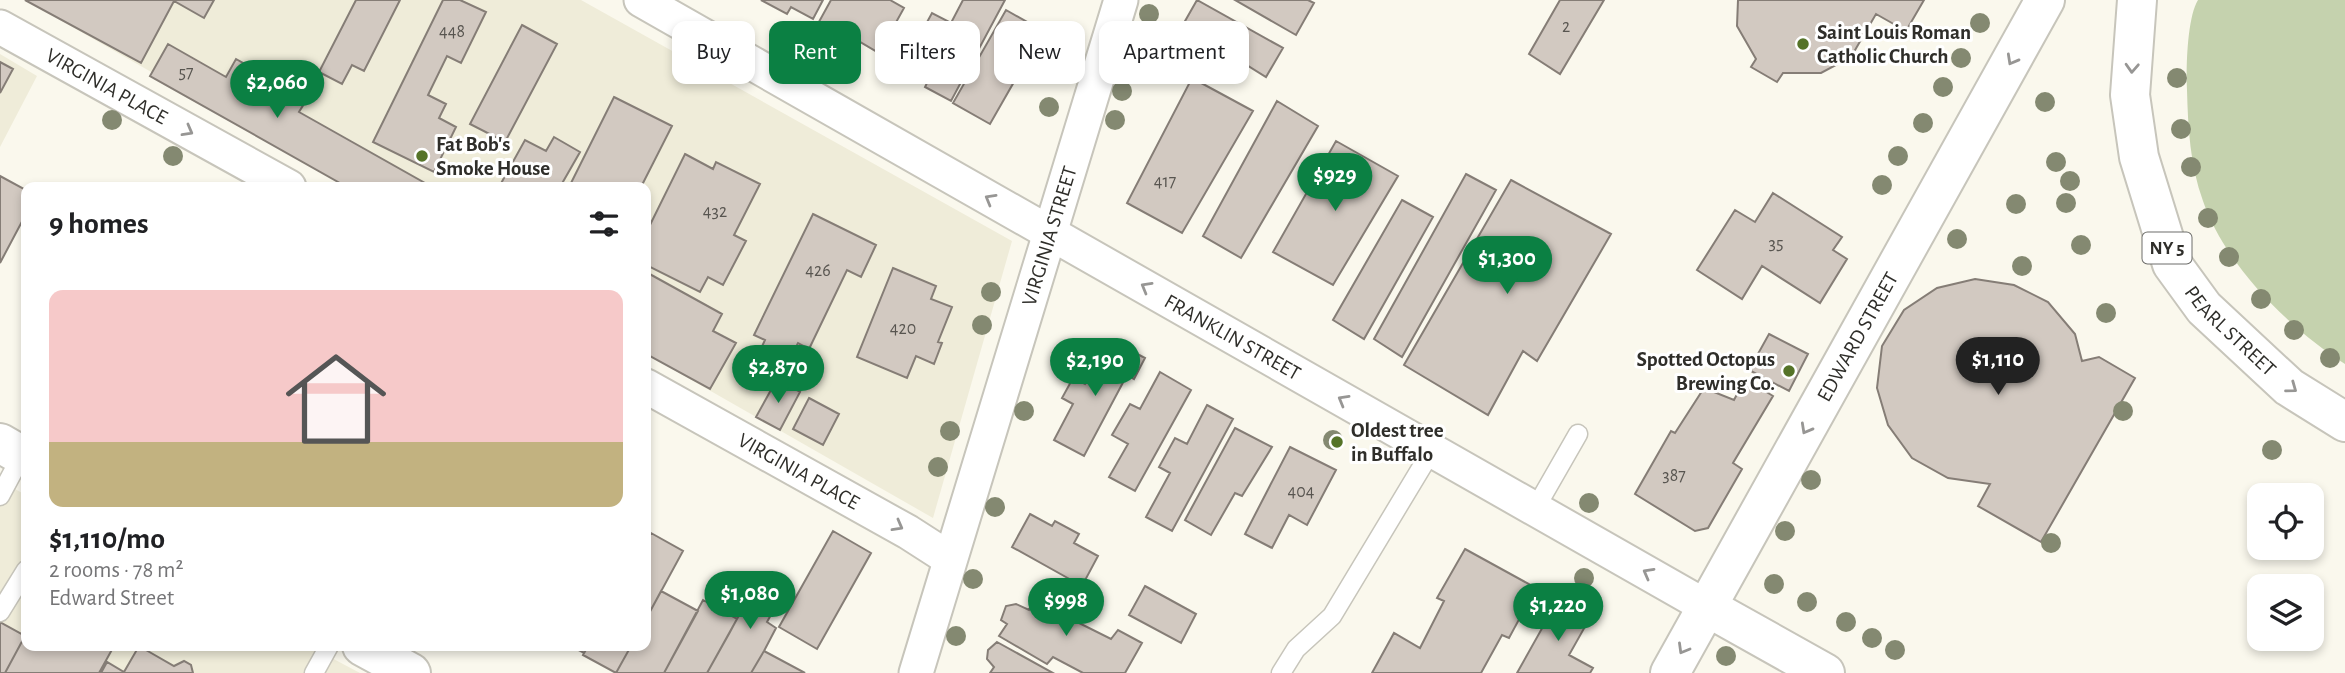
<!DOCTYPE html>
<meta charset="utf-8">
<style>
:root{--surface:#fff;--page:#f2f2f2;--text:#202124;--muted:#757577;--line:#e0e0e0;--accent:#0b8043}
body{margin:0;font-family:"Alegreya Sans",sans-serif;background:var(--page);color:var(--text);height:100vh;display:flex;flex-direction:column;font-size:26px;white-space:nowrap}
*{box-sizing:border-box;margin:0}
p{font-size:23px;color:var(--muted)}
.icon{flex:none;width:38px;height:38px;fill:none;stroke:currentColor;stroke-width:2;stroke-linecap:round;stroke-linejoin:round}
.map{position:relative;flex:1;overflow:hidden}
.details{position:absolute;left:21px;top:182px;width:630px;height:469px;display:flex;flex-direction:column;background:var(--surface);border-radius:14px;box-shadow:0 4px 10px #0003}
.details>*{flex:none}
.banner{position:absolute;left:672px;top:21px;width:665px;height:63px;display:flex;gap:14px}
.controls{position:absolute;left:2247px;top:483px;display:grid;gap:14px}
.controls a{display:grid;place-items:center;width:77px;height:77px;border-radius:14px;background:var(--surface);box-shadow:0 4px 10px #0003;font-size:35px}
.price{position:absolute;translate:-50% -60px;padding:0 16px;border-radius:24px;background:var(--accent);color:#fff;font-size:23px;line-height:46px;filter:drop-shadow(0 2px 4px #0008)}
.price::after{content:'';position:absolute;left:50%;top:42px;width:21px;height:16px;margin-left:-10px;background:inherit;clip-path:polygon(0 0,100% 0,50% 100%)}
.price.selected{background:#222;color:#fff}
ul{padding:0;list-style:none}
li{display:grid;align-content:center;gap:14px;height:371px;padding:0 28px}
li+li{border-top:2px solid var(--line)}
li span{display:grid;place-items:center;height:217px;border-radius:14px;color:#555}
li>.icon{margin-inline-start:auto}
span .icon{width:126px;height:126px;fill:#fffc;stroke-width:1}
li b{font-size:30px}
h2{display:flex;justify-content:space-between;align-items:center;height:84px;padding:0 28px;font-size:30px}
.pill{padding:0 24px;border-radius:14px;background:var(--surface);box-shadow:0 4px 10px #0003;font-size:24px;line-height:63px}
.pill.selected{background:var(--accent);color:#fff}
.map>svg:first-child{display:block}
.built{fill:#efecd9}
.green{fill:#c5d2ae}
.building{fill:#d2c9c1;stroke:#857d76;stroke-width:2}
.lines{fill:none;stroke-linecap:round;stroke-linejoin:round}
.lane-casing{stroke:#c7c5bb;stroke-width:21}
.street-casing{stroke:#c7c5bb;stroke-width:37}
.secondary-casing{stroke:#c7c5bb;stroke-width:42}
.primary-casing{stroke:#c7c5bb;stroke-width:42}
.lane{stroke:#fff;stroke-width:18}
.street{stroke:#fff;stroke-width:33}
.secondary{stroke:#fff;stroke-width:38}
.primary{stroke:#fff;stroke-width:38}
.tree{fill:#848971}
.oneway{stroke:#979694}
.poi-dot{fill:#557328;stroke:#fff;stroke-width:2.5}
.labels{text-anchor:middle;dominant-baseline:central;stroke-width:6;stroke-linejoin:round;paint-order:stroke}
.number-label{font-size:18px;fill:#585550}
.shield{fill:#fff;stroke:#6d6d6a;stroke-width:2}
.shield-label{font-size:19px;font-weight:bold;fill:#2f2e2a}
.poi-label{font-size:21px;font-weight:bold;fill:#2f2e2a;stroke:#fff;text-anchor:start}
.street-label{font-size:21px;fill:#2f2e2a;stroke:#fff}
</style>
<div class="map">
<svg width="2345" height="673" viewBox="0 0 2345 673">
<rect width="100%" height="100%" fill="#faf8ed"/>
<path class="built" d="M25,0h556l431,241 -79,277 -287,-164v-167h-293z
M0,54l37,22 -37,71z
M0,481l26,14v151h283l51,27h-360z"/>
<path class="green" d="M2198,0h147v364c-56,-36 -120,-99 -142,-163 -13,-36 -15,-73 -16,-111 -1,-21 0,-72 11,-90z"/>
<path class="building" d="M25,0h189l-10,18 -30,-17 -33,62z
M356,0h44l-36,71 -12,-6 -10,19 -23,-12z
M443,0h17l26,12 -25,51 -14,-7 -19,39 18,9 -7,14 17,9 -22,45 -61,-30z
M761,0h62l-10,19 -22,-12 -4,7z
M831,0h59l14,8 -25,45 -19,-11 -5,9 -40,-22z
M963,0h42l-54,101 -26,-14 5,-10 -18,-10 10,-19 -7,-4 17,-31 19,10z
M1197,0l86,48 -17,29 -37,-23h-20l-8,-12 -21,-12z
M1235,0h73l6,3 -18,32z
M1560,0h44l-44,74 -31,-20z
M1738,0h186l-18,31 -30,-17 -25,43 -30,16h-38l-6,9 -26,-15 5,-8 -19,-33z
M1006,10l37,21 -53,93 -37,-21z
M522,25l35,19 -52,98 -35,-18z
M168,44l58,33 10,-18 71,40 -8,13 133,75h-85l-197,-111z
M0,62l13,7 -13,24z
M1192,78l61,33 -71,122 -55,-30z
M614,97l58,29 -31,61h-72z
M1277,101l41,25 -77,132 -38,-22z
M554,137l26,15 -20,35h-61l26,-47 21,11z
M1336,141l62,35 -65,109 -60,-33z
M685,154l28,15 3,-7 44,22 -26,51 12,6 -23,44 -15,-8 -8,15 -54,-27v-32z
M1466,174l30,16 -94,167 -28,-18z
M0,176l26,14v24l-26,49z
M1511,180l100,54 -74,127 -14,-10 -35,64 -84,-50z
M1773,193l69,44 -9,13 14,9 -27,44 -58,-37 -20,33 -45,-29 38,-60 20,12z
M1402,200l31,17 -69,122 -31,-19z
M813,214l63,31 -15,32 -14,-7 -38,79 -11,-6 -13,25 -27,-13 7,-15 -11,-5z
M893,268l43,18 -5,13 21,8 -14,35 4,1 -8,21 -18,-8 -9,22 -50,-21z
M646,272l76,42 -9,17 23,12 -26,46 -64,-35z
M1975,279l39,6 34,17 27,32 7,27 17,-4 36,21 -94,164 -63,-36 12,-22 -42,-6 -36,-20 -24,-33 -11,-37 5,-42 22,-36 33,-22z
M1769,334l39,20 -19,37 -40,-21z
M1124,347l21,11 -11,21 -7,-4 -43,81 -30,-16 19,-36 -11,-6 11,-20 12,6 17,-35 17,9z
M1160,372l31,18 -56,101 -26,-14 19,-33 -16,-9 18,-31 10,5z
M777,379l23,13 -20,38 -24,-13z
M1745,379l28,17 -40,67 9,6 -34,59 -13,3 -60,-37 36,-63 4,2 29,-45 30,12z
M809,398l30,16 -16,31 -30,-16z
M1207,405l26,14 -61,112 -26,-14 24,-44 -11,-6 16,-29 12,6z
M1235,428l37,19 -30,49 -7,-3 -24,42 -26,-15z
M1290,447l46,23 -29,55 -18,-10 -17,33 -27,-14z
M1030,514l22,12 3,-5 24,13 -5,9 24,13 -16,30 -70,-39z
M833,531l38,22 -54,96 -38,-22z
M651,533l32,18 -37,68v-77z
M1465,549l71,39 -27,50 -7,-3 -21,38h-109l22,-40 26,15 24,-47 -7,-3z
M762,574l24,14 -19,34 9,6 -12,23 -13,22h-44z
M1145,586l51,28 -15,29 -52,-28z
M661,591l37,20 -34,62h-48l15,-27h15v-27z
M1035,596l19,10 4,-8 20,13 -5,9 38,19 7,-9 24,13 -17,30h-42l-30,-16 -6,7 -48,-28 8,-12 -6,-4 5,-14 10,-2 13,6z
M1559,598l32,18 -22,39 24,13 -3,5h-73z
M703,600l34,19 -7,13 -23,41h-43z
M0,622l25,14 -20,37h-5z
M26,634v12h88l-15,27h-94z
M997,642l56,31h-63l4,-6 -7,-8 1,-9z
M139,646l35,20 10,-5 7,4 2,8h-92l6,-11 17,10z
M571,646h17l-4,7z
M588,646h43l-15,27 -33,-18z
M764,651l41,22h-54z"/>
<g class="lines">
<g class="lane-casing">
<path id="lane" d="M0,496l22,-41
M1535,509l43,-75
M0,612l26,-42
M314,673l15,-27
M1281,673l15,-24 36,-33 100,-166"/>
</g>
<g class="street-casing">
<g id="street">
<path id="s1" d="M641,0l1066,607"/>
<path id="s2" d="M0,27l289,160"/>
<path id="s3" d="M646,386l262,146 42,27"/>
<path id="s4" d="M916,673l205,-673"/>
</g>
</g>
<g class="secondary-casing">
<g id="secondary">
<path d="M1707,607l118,66"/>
<path id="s5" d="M1670,673l375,-673"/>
</g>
</g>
<g class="primary-casing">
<g id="primary">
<path id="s6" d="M2137,0l-7,95 9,62 33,107 32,44 85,79 56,35"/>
<path d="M0,443l26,15"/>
<path d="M362,646l49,27"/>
</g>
</g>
<use href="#lane" class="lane"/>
<use href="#street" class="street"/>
<use href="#secondary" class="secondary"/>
<use href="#primary" class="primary"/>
</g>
<g class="tree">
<circle cx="1149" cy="14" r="10"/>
<circle cx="1980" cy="23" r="10"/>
<circle cx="1961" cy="58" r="10"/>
<circle cx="2177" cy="78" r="10"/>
<circle cx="1943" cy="87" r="10"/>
<circle cx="1122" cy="91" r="10"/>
<circle cx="2045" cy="102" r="10"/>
<circle cx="1049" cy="107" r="10"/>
<circle cx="112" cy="120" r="10"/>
<circle cx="1115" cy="120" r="10"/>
<circle cx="1923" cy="123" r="10"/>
<circle cx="2181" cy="129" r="10"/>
<circle cx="173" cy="156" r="10"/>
<circle cx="1898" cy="156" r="10"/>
<circle cx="2056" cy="162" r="10"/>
<circle cx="2191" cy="167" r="10"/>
<circle cx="2070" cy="181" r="10"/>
<circle cx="1882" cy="185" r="10"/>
<circle cx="2066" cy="203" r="10"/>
<circle cx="2016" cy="204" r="10"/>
<circle cx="2208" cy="218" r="10"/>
<circle cx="1957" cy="239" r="10"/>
<circle cx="2081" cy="245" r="10"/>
<circle cx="2229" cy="257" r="10"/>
<circle cx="2022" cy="266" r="10"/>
<circle cx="991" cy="292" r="10"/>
<circle cx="2261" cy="299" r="10"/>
<circle cx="2106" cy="313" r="10"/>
<circle cx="982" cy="325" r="10"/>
<circle cx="2294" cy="330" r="10"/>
<circle cx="2330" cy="358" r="10"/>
<circle cx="1024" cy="411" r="10"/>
<circle cx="2123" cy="411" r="10"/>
<circle cx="950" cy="431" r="10"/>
<circle cx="1333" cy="440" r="10"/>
<circle cx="2272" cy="450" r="10"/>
<circle cx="938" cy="467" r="10"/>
<circle cx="1811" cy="480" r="10"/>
<circle cx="1589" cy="503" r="10"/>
<circle cx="995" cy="507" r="10"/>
<circle cx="1785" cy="531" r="10"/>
<circle cx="2051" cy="543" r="10"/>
<circle cx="1584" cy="578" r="10"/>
<circle cx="973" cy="579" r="10"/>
<circle cx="1774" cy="584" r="10"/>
<circle cx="1807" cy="602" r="10"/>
<circle cx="1846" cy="622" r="10"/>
<circle cx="956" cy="636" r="10"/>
<circle cx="1872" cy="638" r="10"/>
<circle cx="1895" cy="650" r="10"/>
<circle cx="1726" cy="656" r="10"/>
</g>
<defs><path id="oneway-chevron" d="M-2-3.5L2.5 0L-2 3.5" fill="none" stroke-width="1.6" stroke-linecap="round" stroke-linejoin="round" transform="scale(1.75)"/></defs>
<g class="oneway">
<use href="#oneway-chevron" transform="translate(2012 60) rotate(119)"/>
<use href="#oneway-chevron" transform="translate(2132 68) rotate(93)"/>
<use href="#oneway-chevron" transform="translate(188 131) rotate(29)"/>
<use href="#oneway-chevron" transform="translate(990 199) rotate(-150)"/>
<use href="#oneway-chevron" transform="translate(1146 287) rotate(-150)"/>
<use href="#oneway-chevron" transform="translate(2292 388) rotate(36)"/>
<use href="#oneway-chevron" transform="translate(1343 400) rotate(-150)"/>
<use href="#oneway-chevron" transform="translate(1806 429) rotate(119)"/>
<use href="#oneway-chevron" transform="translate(898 526) rotate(29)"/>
<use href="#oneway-chevron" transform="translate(1648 573) rotate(-151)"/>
<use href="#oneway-chevron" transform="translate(1683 649) rotate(120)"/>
</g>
<g class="poi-dot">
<circle cx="1803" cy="44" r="7"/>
<circle cx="422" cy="156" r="7"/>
<circle cx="1789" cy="371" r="7"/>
<circle cx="1337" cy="442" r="7"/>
</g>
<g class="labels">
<g class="number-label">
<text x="1566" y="27">2</text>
<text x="452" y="32">448</text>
<text x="186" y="73">57</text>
<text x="1165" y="182">417</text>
<text x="715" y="212">432</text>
<text x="1776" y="244">35</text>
<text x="818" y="271">426</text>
<text x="903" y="329">420</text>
<text x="1674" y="476">387</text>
<text x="1301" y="492">404</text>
</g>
<rect class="shield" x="2142.5" y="232.5" width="49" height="31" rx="5"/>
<g class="shield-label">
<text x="2167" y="248">NY 5</text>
</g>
<g class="poi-label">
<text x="1817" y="32">Saint Louis Roman<tspan x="1817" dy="24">Catholic Church</tspan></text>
<text x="436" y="144">Fat Bob's<tspan x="436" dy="24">Smoke House</tspan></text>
<text x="1775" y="359" text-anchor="end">Spotted Octopus<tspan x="1775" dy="24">Brewing Co.</tspan></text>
<text x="1351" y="430">Oldest tree<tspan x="1351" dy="24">in Buffalo</tspan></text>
</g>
<g class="street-label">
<text stroke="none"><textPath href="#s2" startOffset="122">VIRGINIA PLACE</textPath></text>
<text stroke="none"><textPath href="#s4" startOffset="457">VIRGINIA STREET</textPath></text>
<text stroke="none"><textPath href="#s6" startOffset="359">PEARL STREET</textPath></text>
<text stroke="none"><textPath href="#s5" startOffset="385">EDWARD STREET</textPath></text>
<text stroke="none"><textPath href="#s1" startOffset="681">FRANKLIN STREET</textPath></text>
<text stroke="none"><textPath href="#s3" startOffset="175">VIRGINIA PLACE</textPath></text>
</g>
</g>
</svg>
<div class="controls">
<a><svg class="icon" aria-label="locate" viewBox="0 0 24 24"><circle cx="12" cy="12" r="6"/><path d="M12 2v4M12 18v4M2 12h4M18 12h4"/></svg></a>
<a><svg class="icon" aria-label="layers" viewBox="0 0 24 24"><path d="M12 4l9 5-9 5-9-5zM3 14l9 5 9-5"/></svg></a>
</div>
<b class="price" style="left:277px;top:120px">$2,060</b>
<b class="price" style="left:1335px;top:213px">$929</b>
<b class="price" style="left:1507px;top:296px">$1,300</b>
<b class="price selected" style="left:1998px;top:397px">$1,110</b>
<b class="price" style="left:1095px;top:398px">$2,190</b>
<b class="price" style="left:778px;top:405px">$2,870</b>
<b class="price" style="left:750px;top:631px">$1,080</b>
<b class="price" style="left:1066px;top:638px">$998</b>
<b class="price" style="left:1558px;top:643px">$1,220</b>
<div class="banner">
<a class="pill">Buy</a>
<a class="pill selected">Rent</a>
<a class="pill">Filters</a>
<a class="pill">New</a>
<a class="pill">Apartment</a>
</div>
<section class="details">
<h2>9 homes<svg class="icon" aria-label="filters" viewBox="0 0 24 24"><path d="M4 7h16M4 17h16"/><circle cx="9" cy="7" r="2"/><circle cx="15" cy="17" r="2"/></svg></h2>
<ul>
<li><span style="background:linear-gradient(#f6c9c9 70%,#c2b280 0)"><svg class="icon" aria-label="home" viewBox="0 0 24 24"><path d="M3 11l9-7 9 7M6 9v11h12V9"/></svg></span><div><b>$1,110/mo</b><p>2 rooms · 78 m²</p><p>Edward Street</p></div></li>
</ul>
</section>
</div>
